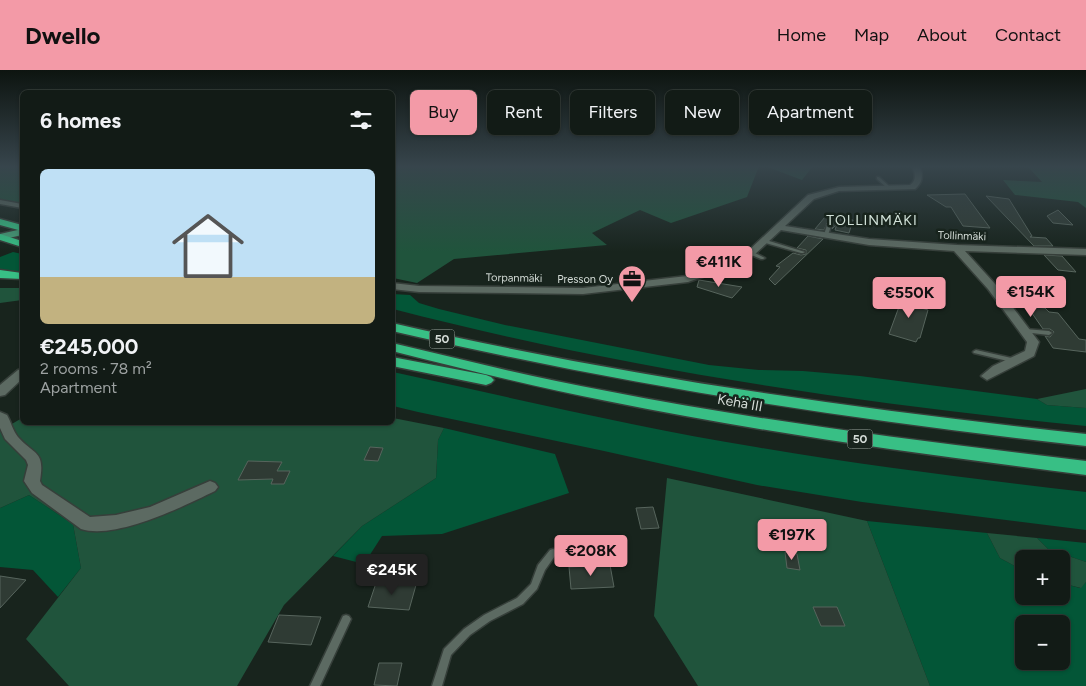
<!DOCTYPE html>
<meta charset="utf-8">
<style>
:root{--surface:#121b16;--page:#1f2823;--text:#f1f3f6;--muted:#9ca1a1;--line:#313935;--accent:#f39aa7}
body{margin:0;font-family:Figtree,sans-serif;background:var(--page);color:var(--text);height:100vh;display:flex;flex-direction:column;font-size:19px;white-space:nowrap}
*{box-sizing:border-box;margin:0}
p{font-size:16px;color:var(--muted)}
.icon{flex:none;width:28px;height:28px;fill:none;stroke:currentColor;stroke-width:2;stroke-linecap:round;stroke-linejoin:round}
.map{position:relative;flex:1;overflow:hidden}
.sheet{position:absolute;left:20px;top:20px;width:375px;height:335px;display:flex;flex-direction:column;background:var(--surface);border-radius:8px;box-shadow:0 1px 4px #0004,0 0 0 1px var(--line)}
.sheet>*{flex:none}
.hud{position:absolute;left:410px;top:20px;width:475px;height:45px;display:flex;gap:10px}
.tools{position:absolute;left:1015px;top:480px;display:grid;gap:10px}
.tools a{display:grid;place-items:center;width:55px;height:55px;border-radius:8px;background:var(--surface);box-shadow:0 1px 4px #0004,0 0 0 1px var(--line);font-size:25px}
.price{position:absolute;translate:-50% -42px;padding:0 11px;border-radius:5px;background:var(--accent);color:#111;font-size:16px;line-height:32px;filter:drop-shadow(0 1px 2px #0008)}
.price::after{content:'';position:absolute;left:50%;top:30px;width:15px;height:11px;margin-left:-8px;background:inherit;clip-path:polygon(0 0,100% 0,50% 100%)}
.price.on{background:#222;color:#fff}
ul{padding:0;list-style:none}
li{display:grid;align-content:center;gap:10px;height:265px;padding:0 20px}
li span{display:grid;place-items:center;height:155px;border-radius:8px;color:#555}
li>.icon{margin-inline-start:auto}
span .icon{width:90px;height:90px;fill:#fffc;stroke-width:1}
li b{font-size:21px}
h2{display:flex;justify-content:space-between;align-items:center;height:60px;padding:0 20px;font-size:21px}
.chip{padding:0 18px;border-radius:8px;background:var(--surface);box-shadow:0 1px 4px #0004,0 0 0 1px var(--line);font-size:18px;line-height:45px}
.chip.on{background:var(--accent);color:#111}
header{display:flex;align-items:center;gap:30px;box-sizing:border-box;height:70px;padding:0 25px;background:var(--accent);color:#111}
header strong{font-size:24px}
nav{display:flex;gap:28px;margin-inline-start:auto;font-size:18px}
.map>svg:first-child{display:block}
.green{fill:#035637;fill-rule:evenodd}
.forest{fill:#20543c}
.building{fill:#2f3b34;stroke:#57655d}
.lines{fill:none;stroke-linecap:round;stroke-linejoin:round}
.lane-casing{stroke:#363f3a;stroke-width:3}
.street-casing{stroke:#363f3a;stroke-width:3}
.primary-casing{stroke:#363f3a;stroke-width:3}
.highway-casing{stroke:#363f3a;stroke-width:3}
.lane{fill:#5c6a62;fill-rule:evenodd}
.street{fill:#5c6a62;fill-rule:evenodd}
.primary{fill:#469d77;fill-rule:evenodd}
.highway{fill:#38bf85;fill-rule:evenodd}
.labels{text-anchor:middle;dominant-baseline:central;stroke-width:5;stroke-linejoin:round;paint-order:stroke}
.far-street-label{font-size:11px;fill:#d5ddd8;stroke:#18241d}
.far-poi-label{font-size:11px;fill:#d5ddd8;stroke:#18241d;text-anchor:end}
.shield{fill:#18241d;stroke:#9ca6a0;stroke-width:1}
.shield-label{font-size:12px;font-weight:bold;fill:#d5ddd8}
.far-quarter-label{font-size:14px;letter-spacing:1px;fill:#d2e2d9;stroke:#18241d}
.street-label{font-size:14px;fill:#d5ddd8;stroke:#18241d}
</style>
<header>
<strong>Dwello</strong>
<nav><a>Home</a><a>Map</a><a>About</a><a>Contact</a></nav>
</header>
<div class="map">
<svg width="1086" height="616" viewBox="0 0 1086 616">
<rect width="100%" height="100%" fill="#18241d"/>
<path class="green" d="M13,182l9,2v18l-22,-2v-13z
M392,224l18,1 9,8 20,6 66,16 204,40 50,5 44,1 57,5 177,23 10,6 39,3v18c-233,-23 -466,-58 -693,-117z
M393,302c120,26 241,55 363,75 109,19 220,32 330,45v38l-224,-28 -105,-17 -153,-34 -186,-39 -25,-6z
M444,358l111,26 14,39 -127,41 -60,2 -18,28 -31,-8 29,-30 74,-48 2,-38z
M29,425l44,29 8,44 -23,29 -25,-27 -33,-3v-59z
M867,451l120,12 13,25 24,13v25h37v-13l19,5 6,-6v104h-156zM1024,554h37v37h-37z
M1037,468l49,5v19l-38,-13z"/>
<path class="forest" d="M0,96h22v38l-22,-4z
M393,96h366l-12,31 -76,26 -31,-13 -48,23 15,12 -153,14 -37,24 -24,-5z
M765,96h48l-11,14z
M1025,96h61v42l-8,-6 -63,-7 -12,-15 39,2 -13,-14z
M0,218h22v12l-22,3z
M1086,319v19l-39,-3 -10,-6z
M22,348v4h370l1,-4 51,10 -6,12 -2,38 -74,48 -78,79 -47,81h-168l-43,-47 55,-71 -8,-44 -44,-29 -29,13v-77z
M667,408l200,43 63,165h-232l-44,-70z
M987,463l50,5 11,11 38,13v20l-5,6 -20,-5v-24h-37v12l-24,-13z"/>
<path class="building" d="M965,124l25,34 -27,-2 -12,-19h-5l-19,-12z
M986,126l23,3 23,37 -2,1 16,1 7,8h-19z
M1058,140l15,15 -20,-2 -6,-7z
M825,147l28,3 -4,13 -14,-3 2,-6 -5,5 1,-4 -6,-2 -3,7 -9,-1z
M808,166l15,3 -48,46 -6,-6 11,-12 -4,-1 17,-13 8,2 5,-1v-4l-9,-2z
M1044,185l18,1 14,16 -18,-2z
M699,210l43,7 -10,11 -35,-11z
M907,215l11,22 10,3 -8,28h-2l-2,4 -27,-8z
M1027,236l18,2 4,4 9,1 21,26 7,1v12l-33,-4 -8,-12 5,1 4,-5 -4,-3h-7z
M370,377l13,1 -5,13 -14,-1z
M248,391l34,1 -5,9h13l-6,13h-13l2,-5 -35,1z
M653,437l6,21 -18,1 -5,-21z
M785,482l12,2 3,16 -13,-2z
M610,495l4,22 -43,2 -2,-22z
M0,506l26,4 -26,28z
M376,513l40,2 -7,25 -41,-3z
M813,537h24l8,19h-24z
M279,545l42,2 -10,28 -43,-3z
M379,593h23l-5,23 -23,-1z"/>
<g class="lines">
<g class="lane-casing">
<path id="lane" d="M877,107h2l10,9v2h-2l-10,-9z
M827,155l4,1 -3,9 -2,1 -2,-1z
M762,170h4l39,12 -2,1h-2l-39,-11z
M749,182h4l12,6 -2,1h-2l-12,-5z
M992,215l18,1 3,2 -3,2 -20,-2v-2z
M1025,259l24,2 3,2 -3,2 -26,-3 -1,-1 1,-1z
M976,280l40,9 3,2 -3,2 -42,-10 -1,-1 1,-1z
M553,479l3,1 1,3 -12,17 -8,19 -14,15 -33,17 -20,14 -19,20 -9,31h-10l12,-37 20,-20 20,-14 33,-17 14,-14 7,-19 12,-15z
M346,545l3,1 2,3 -31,67h-10l33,-70z"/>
</g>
<g class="street-casing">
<path id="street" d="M912,96h8c3,10 3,16 -5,23l-76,2 -25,8 -29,27 84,13 88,6 129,4v6l-121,-4 31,34 43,57 -5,14 -47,24 -6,-4 12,-10 32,-15 2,-9 -39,-53 -34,-38 -85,-6 -88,-15 -27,25 -28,14 -38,13 -105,12 -164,-2 -27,-3v-6l27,3 164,2 104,-12 33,-11 28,-14 60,-56 31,-8 71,-2c7,-5 5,-12 2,-19z
M0,130l22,4v4l-22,-4z
M22,299v10l-17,16 -5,1v-11l18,-15z
M0,342l7,3c4,7 6,16 11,22 17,19 27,13 22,44l2,4 48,32 26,-2 34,-8 60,-26 5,2 3,4 -3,4c-31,15 -99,49 -134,38l-49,-36 -8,-12 4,-16 -2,-5 -21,-21 -5,-11z"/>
</g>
<g class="primary-casing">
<path id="primary" d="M22,159v6l-22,5v-6z"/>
</g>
<g class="highway-casing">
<path id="highway" d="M0,149l22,6v6l-22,-6z
M0,164l22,7v6l-22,-7z
M0,200l22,3v6l-22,-1z
M392,253c229,53 460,86 694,111v12c-236,-26 -463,-61 -694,-115z
M392,273c72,17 143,35 215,48 158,31 319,51 479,70v14c-160,-20 -321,-42 -479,-74 -72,-14 -143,-32 -215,-50z
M392,287l94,18 5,2 3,3 -3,3 -5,2 -94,-19z"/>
</g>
<use href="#lane" class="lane"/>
<use href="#street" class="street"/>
<use href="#primary" class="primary"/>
<use href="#highway" class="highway"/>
</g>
<linearGradient id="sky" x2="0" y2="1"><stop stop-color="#0d1410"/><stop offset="0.53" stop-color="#37454c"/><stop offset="1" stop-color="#37454c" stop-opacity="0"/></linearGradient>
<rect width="1086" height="182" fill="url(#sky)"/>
<defs>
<g id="office-pin" transform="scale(1.4375)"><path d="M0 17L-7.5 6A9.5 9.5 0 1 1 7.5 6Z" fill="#f39aa7" stroke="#18241d"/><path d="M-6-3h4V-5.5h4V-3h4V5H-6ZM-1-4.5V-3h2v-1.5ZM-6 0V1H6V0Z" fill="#111"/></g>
</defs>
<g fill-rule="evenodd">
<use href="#office-pin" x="632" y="209"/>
</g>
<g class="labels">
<g class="far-street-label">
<text transform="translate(962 166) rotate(2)">Tollinmäki</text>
<text transform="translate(514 208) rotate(1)">Torpanmäki</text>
</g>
<g class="far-poi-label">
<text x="613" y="209">Presson Oy</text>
</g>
<g class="shield">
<rect x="429.5" y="259.5" width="25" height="19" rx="4"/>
<rect x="847.5" y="359.5" width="25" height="19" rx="4"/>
</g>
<g class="shield-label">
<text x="442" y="269">50</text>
<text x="860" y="369">50</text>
</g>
<g class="far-quarter-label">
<text x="872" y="150">TOLLINMÄKI</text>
</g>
<g class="street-label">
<text transform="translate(740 333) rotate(10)">Kehä III</text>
</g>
</g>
</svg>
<div class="tools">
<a>+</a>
<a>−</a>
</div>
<b class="price" style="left:719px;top:218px">€411K</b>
<b class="price" style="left:1031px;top:248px">€154K</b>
<b class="price" style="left:909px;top:249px">€550K</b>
<b class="price" style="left:792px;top:491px">€197K</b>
<b class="price" style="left:591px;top:507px">€208K</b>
<b class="price on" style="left:392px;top:526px">€245K</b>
<div class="hud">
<a class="chip on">Buy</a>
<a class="chip">Rent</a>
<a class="chip">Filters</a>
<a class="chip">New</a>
<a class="chip">Apartment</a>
</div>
<section class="sheet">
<h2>6 homes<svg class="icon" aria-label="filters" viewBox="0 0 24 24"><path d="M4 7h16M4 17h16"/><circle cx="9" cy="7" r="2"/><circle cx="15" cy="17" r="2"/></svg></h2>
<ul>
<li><span style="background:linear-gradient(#bfe0f5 70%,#c2b280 0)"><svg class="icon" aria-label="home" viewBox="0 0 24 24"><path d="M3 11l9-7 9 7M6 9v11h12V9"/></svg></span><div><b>€245,000</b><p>2 rooms · 78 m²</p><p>Apartment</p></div></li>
</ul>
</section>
</div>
